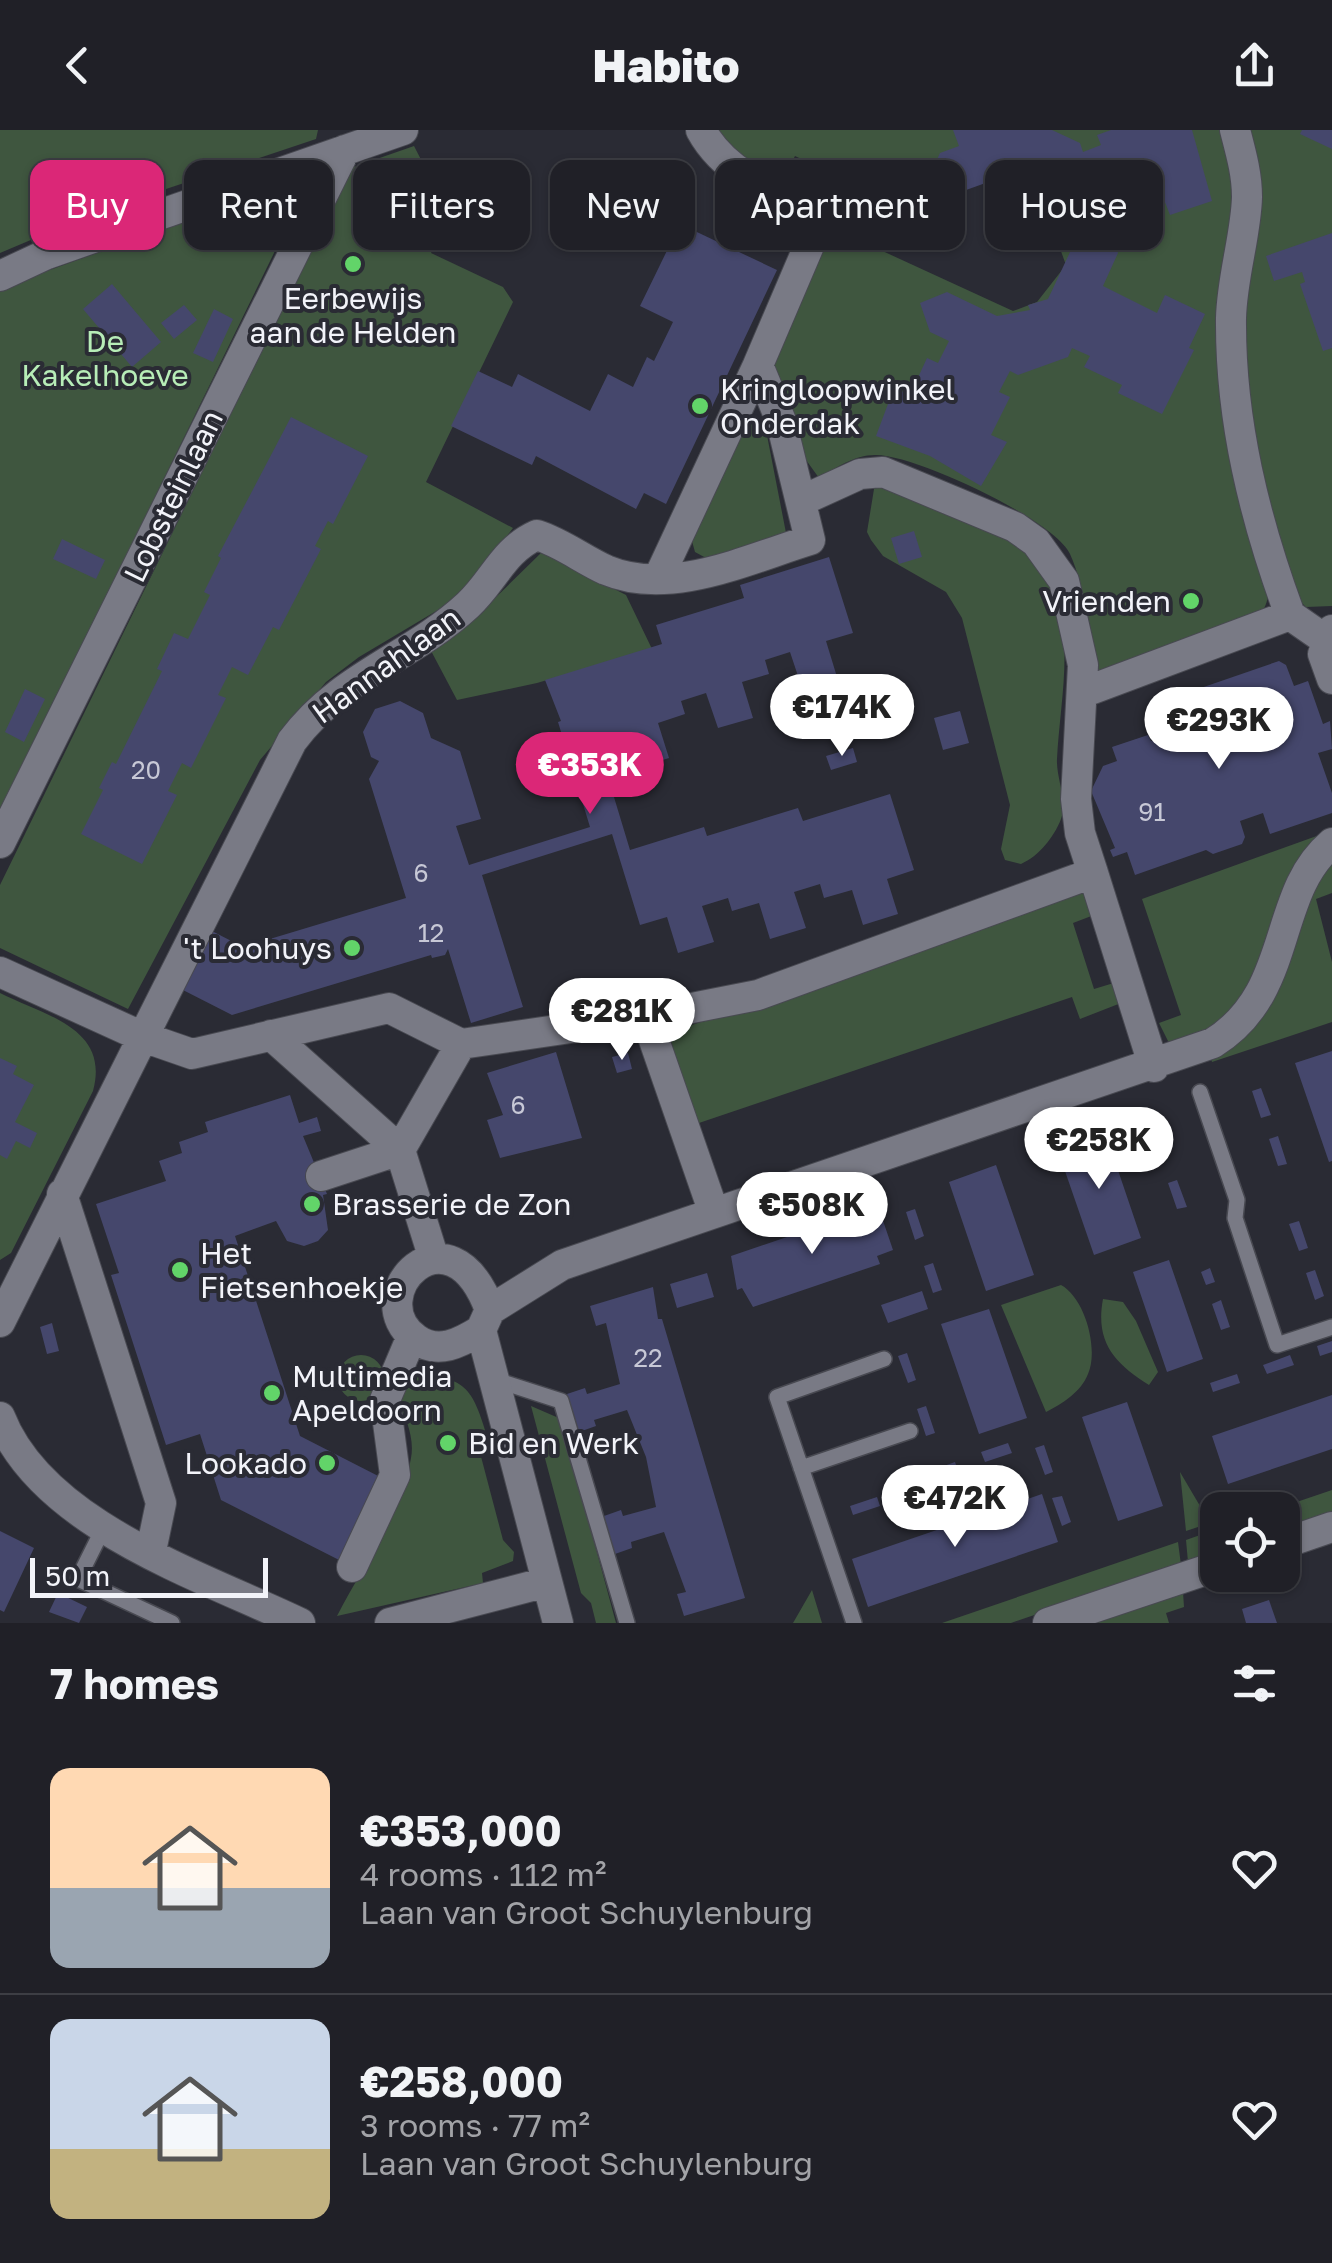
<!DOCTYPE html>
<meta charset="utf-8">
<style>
:root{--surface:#202027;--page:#2d2d33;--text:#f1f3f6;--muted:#a2a3a7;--line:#3d3e44;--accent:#db2777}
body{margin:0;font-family:"Golos Text",sans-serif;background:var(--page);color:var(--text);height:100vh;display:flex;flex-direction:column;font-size:38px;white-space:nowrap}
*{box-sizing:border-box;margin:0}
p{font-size:32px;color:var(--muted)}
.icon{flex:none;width:55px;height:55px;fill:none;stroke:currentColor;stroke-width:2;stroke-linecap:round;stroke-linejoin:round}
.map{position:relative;height:1493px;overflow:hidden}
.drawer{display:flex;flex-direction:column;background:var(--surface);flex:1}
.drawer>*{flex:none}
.top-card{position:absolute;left:30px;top:30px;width:1272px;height:90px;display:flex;gap:20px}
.controls{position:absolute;left:1200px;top:1362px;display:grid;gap:20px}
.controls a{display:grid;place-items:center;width:100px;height:100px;border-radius:20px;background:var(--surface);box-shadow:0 2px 8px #0004,0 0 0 2px var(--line);font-size:50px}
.scale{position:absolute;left:30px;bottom:25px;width:238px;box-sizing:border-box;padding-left:10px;border:5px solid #f2f3f9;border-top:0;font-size:28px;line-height:35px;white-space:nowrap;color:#f2f3f9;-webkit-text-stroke:8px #2a2b34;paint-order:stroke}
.price{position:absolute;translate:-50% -85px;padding:0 22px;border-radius:35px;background:#fff;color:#222;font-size:32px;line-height:65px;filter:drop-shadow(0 2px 5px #0008)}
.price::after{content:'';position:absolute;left:50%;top:60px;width:30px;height:22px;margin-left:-15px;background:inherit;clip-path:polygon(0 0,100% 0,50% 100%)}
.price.active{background:var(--accent);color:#fff}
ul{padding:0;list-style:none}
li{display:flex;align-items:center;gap:30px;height:250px;padding:0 50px}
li+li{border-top:2px solid var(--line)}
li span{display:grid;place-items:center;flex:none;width:280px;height:200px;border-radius:20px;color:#555}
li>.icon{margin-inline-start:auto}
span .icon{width:120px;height:120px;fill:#fffc;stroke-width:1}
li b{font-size:42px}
h2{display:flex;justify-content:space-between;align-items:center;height:120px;padding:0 50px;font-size:42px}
.tag{padding:0 35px;border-radius:20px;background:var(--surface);box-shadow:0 2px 8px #0004,0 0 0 2px var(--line);font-size:35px;line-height:90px}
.tag.active{background:var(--accent);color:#fff}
header{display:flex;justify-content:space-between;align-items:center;height:130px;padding:0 50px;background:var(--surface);font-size:45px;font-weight:800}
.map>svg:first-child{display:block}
.green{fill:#3f563f}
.building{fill:#45476c}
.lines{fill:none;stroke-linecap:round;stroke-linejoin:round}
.lane-casing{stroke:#484951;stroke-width:18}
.street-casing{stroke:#484951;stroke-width:32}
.lane{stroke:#797a85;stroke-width:15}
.street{stroke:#797a85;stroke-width:30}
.poi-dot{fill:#62d469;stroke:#2a2b34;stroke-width:4}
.labels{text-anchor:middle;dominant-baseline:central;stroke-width:8;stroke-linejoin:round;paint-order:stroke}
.number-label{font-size:25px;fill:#c7c8d6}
.poi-label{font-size:30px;fill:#f2f3f9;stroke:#2a2b34;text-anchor:start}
.park-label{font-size:30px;fill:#b7edb7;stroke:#2a2b34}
.street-label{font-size:30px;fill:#f2f3f9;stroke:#2a2b34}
</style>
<header><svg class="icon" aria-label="back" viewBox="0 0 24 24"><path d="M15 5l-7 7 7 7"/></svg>Habito<svg class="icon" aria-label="share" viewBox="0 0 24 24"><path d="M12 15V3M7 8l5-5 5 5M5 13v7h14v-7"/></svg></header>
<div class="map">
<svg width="1332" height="1493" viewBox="0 0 1332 1493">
<rect width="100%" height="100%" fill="#2a2b34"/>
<path class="green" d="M0,0h318l-2,9 -219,73 -97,41z
M715,0h507c26,113 9,231 12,346 2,39 54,107 26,138l-164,60c-7,-38 -10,-85 -26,-120 -17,-35 -156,-100 -195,-99 -21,0 -39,13 -56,23l-18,-25 -28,-85 1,-14 27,-50 24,-66 14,-7 174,80 24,-9 29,-37 -20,-55 -18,-31 -35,-8 -24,13 -22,28 -4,-3 -16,32 -49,-17 10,-24 -93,-44 -13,25 -47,-28z
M1246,0h86v476l-26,1 -11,-11 -49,-181z
M414,16l35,68 -18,39 72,34 10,15 -87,180 87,46 -40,54 -30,25 -84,50 -33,25 -66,78 -132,249 -128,-61v-63l351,-717z
M257,65l22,11 5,12 -10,35 -274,562v-527z
M742,286l23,9 22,113 -81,20 -11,-6 -5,-18z
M875,353c38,16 141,51 164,81 41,57 21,131 18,195 -1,19 11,42 4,60 -7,18 -22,37 -40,45l-16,-4 -4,-11 9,-44 -48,-187 -16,-26 -63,-36 -12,-16 -4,-8z
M542,422l84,43 26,54 -115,34 -80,17 -28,-53 61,-44z
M1325,703c-27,57 -80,215 -157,208l-9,-18 22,-8 -39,-116z
M1332,730v33l-16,6 16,63v60l-120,40 -1,-4c90,-57 69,-122 121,-198z
M1075,757l11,7 8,21 -21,8 21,66 23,-7 4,21 -41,16 -8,-22 -376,127 -25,-81 9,-14 317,-108z
M0,863c46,23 110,35 93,98l-82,162 -11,7z
M1061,1155c24,13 38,64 27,89 -7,18 -26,30 -42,38l-45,-107z
M1103,1169l20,3 13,19 22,51 -9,13c-35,-22 -54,-43 -46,-86z
M338 1248a23 23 0 1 1 46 0a23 23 0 1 1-46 0Z
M404,1245c60,1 67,8 83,61l-8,13 24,91 11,12 -1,9 -31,12 1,10 -146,33c25,-49 65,-103 74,-158 4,-21 -6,-41 -14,-61z
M531,1276l30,13 55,204h-20l-5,-20 -10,-10z
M1180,1342l30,51 -24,8z
M1332,1360v24l-49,17 -1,-21h-9z
M1217,1399v24l-29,9 -2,-22z
M1178,1412l3,23 -170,58h-69z
M812,1460l10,33h-29z
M1183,1462l1,15 -18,6 3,10h-77z"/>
<path class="building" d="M953,0h99l28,13 3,9 18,-7 -4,-10 14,-5h81l20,71 -42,14 -7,-18 -57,20 12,36 -15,33 54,27 8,-18 40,19 -16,34 5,2 -32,64 -44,-21 4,-8 -38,-18 6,-11 -18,-8 -4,9 -50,18 -8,-4 -11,21 11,5 -19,38 16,7 -26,44 -51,-30 -54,-20 18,-48 16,7 17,-37 11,5 11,-22 -19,-9 -10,-29 27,-11 50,24 33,-6 -2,-5 20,-6 23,-49 -18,-50 -18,-9 2,-5 -32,-10 -50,18 -28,-13 13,-28 19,-7z
M1302,0h30v19l-32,-15z
M680,94l97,46 -111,234 -22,-11 -8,16 -100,-53 -4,9 -81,-39 27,-55 34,16 6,-13 72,37 18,-37 25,13 14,-30 7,4 19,-39 -33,-16z
M1332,103v115l-9,3 -23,-67 5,-2 -3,-10 -28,9 -8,-25z
M112,154l49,58 -29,25 -49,-58z
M184,175l13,15 -23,19 -13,-16z
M214,179l19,10 -20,43 -20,-9z
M291,287l77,39 -35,68 -5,-3 -13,25 6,3 -42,81 -6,-3 -25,48 -16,-8 -14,28 8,3 -35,70 -9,-5 -14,28 9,4 -35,69 -61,-30 22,-44 -4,-2 13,-26 4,2 46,-93 -5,-2 17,-36 14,6 22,-44 -6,-3 17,-34 -3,-2z
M914,401l8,26 -23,7 -8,-26z
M62,409l43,21 -9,19 -43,-20z
M829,427l24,76 -27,8 11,36 -35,11 -12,-36 -25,8 4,14 -27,8 11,36 -35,10 -12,-35 -25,8 4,13 -27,9 11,35 -35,11 -11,-35 -26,7 33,109 74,-23 3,9 91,-28 5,13 87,-27 24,76 -27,9 11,35 -35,11 -11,-35 -28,8 -4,-14 -26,8 12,36 -36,11 -11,-36 -27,8 -4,-13 -26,8 12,36 -36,11 -11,-36 -27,8 -28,-91 -130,41 41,132 -52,16 -23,-74 -3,6 -13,3 -1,-3 -199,60 -53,-27 31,-58 33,17 163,-49 -37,-119 10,-18 -8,-4 -8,-25 12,-23 25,-8 23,12 8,25 29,13 21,68 -25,7 13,39 121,-38 -32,-105 3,-1 -16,-41 117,-36 -6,-19 88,-27 -4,-13z
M1279,531l7,4 8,21 14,-5 15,43 7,-3 2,28 -14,4 14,40v20l-62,21 -7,-21 -23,8 5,16 -3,7 -29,10 -7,-4 -71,25 -8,-23 -14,5 -3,-7 5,-2 -24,-57 12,-25 14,-5 -5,-14 36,-12 3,6 58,-20 -14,-31z
M25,559l20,10 -21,43 -19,-10z
M960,581l9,32 -26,7 -9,-32z
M853,618l4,14 -26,8 -5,-14z
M1332,921v110l-3,1 -34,-99z
M556,922l26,86 -82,20 -13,-38 16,-5 -16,-42z
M628,923l4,16 -15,4 -5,-16z
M0,928l17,8 -4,8 21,11 -19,37 22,11 -7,15 -14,-7 -9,18 -7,-4z
M1261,958l10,27 -10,3 -9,-27z
M290,965l9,28 18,-6 4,14 -18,5 24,58 -4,1 5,35 -10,11 -14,5 -17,-5 -11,-20 -41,15 65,200 86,44 -43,82 -122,-62 -21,-66 -34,11 -55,-170 8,-2 -23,-69 70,-23 -7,-20 23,-8 -3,-11 29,-10 -3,-10z
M1159,996l9,27 -9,3 -9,-27z
M1104,999l37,109 -47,17 -38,-110z
M1278,1006l9,28 -9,2 -9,-27z
M996,1035l38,110 -48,16 -37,-109z
M1177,1050l10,27 -10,2 -9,-26z
M878,1076l15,44 -16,6 3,8 -127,43 -11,-19 -5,2 -6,-34z
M915,1079l9,27 -9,4 -9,-28z
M1299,1091l9,27 -9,3 -10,-27z
M1169,1130l34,99 -36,13 -34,-100z
M933,1133l9,27 -9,3 -9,-27z
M1210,1138l5,14 -9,3 -5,-13z
M1315,1140l9,26 -9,4 -9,-27z
M707,1143l7,24 -37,11 -7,-24z
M653,1157l5,32h4l83,279 -61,18 -7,-22 9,-2 -22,-60 -33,10 1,6 -17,6 -11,-38 17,-6 2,6 33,-9 -10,-50 -19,-47 -33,10 2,6 -17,6 -12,-38 18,-6 2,6 33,-10 -14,-61 -10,3 -6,-20z
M922,1161l6,18 -40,14 -7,-18z
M1221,1170l9,27 -9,3 -9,-26z
M989,1179l38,109 -48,16 -38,-110z
M52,1193l7,28 -12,3 -7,-27z
M1332,1211v11l-12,4 -3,-10z
M907,1223l9,27 -8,3 -10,-27z
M1290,1225l4,10 -27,9 -4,-9z
M1237,1244l3,9 -27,9 -3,-9z
M1332,1265v54l-104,35 -16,-48z
M1127,1272l36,104 -45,15 -36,-104z
M926,1276l9,27 -9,3 -9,-27z
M1008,1313l4,10 -27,9 -4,-10z
M1044,1315l9,27 -8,3 -10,-27z
M955,1332l3,9 -14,5 -3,-9z
M931,1348l3,10 -27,9 -3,-9z
M1042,1364l16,48 -190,65 -16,-48z
M1062,1366l9,26 -9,4 -10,-28z
M877,1367l3,9 -27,9 -3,-9z
M0,1401l34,17 -30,64 -4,-2z
M58,1463l29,14 -8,16 -30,-11z
M1269,1470l8,23h-31l-4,-14z"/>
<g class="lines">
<g class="lane-casing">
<path id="lane" d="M1200,962l37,108 -2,18 42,127 55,-18
M496,1250l65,21 66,222
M801,1338l109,-37
M104,1397l-26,52 94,44
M854,1493l-77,-226 107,-38"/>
</g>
<g class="street-casing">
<path id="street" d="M701,0c25,46 76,63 122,83l-65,152 23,56 29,119c-62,19 -140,57 -204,30 -24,-11 -44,-27 -69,-35 -34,15 -43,46 -69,70 -57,53 -127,70 -176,136l-149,296 49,17 197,-46 72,36 185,-27 112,-22 335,-122 61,194
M1235,0c6,23 12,44 12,67 -1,38 -15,80 -16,121 -1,103 24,202 59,297
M0,146l47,-22 356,-124
M801,371l59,-27 23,-2 132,55 21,15 28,39 19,84 -7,134 4,34 13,40
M658,449l100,-214
M1332,500l-9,24 9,25
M1082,563l208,-78 36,25
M0,713l345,-693
M0,842l143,65 -143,285
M646,887l68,196
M271,905l129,115 -79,26
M62,1064l99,309 -10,48
M434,1129l-34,-109 61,-106
M481,1200c-21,13 -43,25 -65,9 -58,-42 33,-140 74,-29
M0,1287c42,108 202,159 300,206
M1282,1414l50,-17
M352,1437l43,-92 -10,-75 27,-64
M390,1493l157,-41
M558,1493l-77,-293 9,-20 72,-45 651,-222c82,-51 58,-149 119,-200
M1048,1493l170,-57"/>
</g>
<use href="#lane" class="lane"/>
<use href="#street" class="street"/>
</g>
<g class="poi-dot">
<circle cx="353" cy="134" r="10"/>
<circle cx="700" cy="276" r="10"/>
<circle cx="1191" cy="471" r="10"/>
<circle cx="352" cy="818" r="10"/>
<circle cx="312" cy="1074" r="10"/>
<circle cx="180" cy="1140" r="10"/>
<circle cx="272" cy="1263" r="10"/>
<circle cx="448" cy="1313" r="10"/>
<circle cx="327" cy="1333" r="10"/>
</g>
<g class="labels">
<g class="number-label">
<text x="146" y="639">20</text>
<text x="1152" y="681">91</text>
<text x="421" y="742">6</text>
<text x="431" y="802">12</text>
<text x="518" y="974">6</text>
<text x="648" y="1227">22</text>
</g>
<g class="poi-label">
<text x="353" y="168" text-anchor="middle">Eerbewijs<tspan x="353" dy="34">aan de Helden</tspan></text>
<text x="720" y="259">Kringloopwinkel<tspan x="720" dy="34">Onderdak</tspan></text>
<text x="1171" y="471" text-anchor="end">Vrienden</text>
<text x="332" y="818" text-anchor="end">'t Loohuys</text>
<text x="332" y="1074">Brasserie de Zon</text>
<text x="200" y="1123">Het<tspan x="200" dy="34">Fietsenhoekje</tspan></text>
<text x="292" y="1246">Multimedia<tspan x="292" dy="34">Apeldoorn</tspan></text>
<text x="468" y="1313">Bid en Werk</text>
<text x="307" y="1333" text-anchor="end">Lookado</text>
</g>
<g class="park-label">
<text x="105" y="211">De<tspan x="105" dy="34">Kakelhoeve</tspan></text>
</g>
<g class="street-label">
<text transform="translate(173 366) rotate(-64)">Lobsteinlaan</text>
<text transform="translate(386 535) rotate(-36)">Hannahlaan</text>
</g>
</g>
</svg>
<div class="controls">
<a><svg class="icon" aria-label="locate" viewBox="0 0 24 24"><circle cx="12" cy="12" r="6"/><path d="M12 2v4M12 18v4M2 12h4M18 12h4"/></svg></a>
</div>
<div class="scale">50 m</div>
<b class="price" style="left:842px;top:629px">€174K</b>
<b class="price" style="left:1219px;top:642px">€293K</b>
<b class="price active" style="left:590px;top:687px">€353K</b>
<b class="price" style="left:622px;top:933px">€281K</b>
<b class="price" style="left:1099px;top:1062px">€258K</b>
<b class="price" style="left:812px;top:1127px">€508K</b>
<b class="price" style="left:955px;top:1420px">€472K</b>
<div class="top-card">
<a class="tag active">Buy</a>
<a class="tag">Rent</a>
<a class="tag">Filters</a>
<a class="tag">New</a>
<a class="tag">Apartment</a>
<a class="tag">House</a>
</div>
</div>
<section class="drawer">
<h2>7 homes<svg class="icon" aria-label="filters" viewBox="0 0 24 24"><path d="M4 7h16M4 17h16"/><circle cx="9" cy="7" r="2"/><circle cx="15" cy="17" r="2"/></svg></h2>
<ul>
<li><span style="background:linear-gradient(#ffd9b3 60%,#9aa5b1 0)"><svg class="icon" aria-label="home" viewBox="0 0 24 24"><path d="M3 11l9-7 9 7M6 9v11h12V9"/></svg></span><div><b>€353,000</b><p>4 rooms · 112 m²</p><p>Laan van Groot Schuylenburg</p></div><svg class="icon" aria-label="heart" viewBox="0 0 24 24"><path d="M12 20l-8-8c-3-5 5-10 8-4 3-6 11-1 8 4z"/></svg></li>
<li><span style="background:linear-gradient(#c9d6e8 65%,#c2b280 0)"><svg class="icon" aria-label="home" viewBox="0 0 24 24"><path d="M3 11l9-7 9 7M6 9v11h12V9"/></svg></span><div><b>€258,000</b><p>3 rooms · 77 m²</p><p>Laan van Groot Schuylenburg</p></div><svg class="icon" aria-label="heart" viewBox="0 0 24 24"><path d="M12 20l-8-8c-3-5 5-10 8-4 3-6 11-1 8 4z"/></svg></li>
</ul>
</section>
